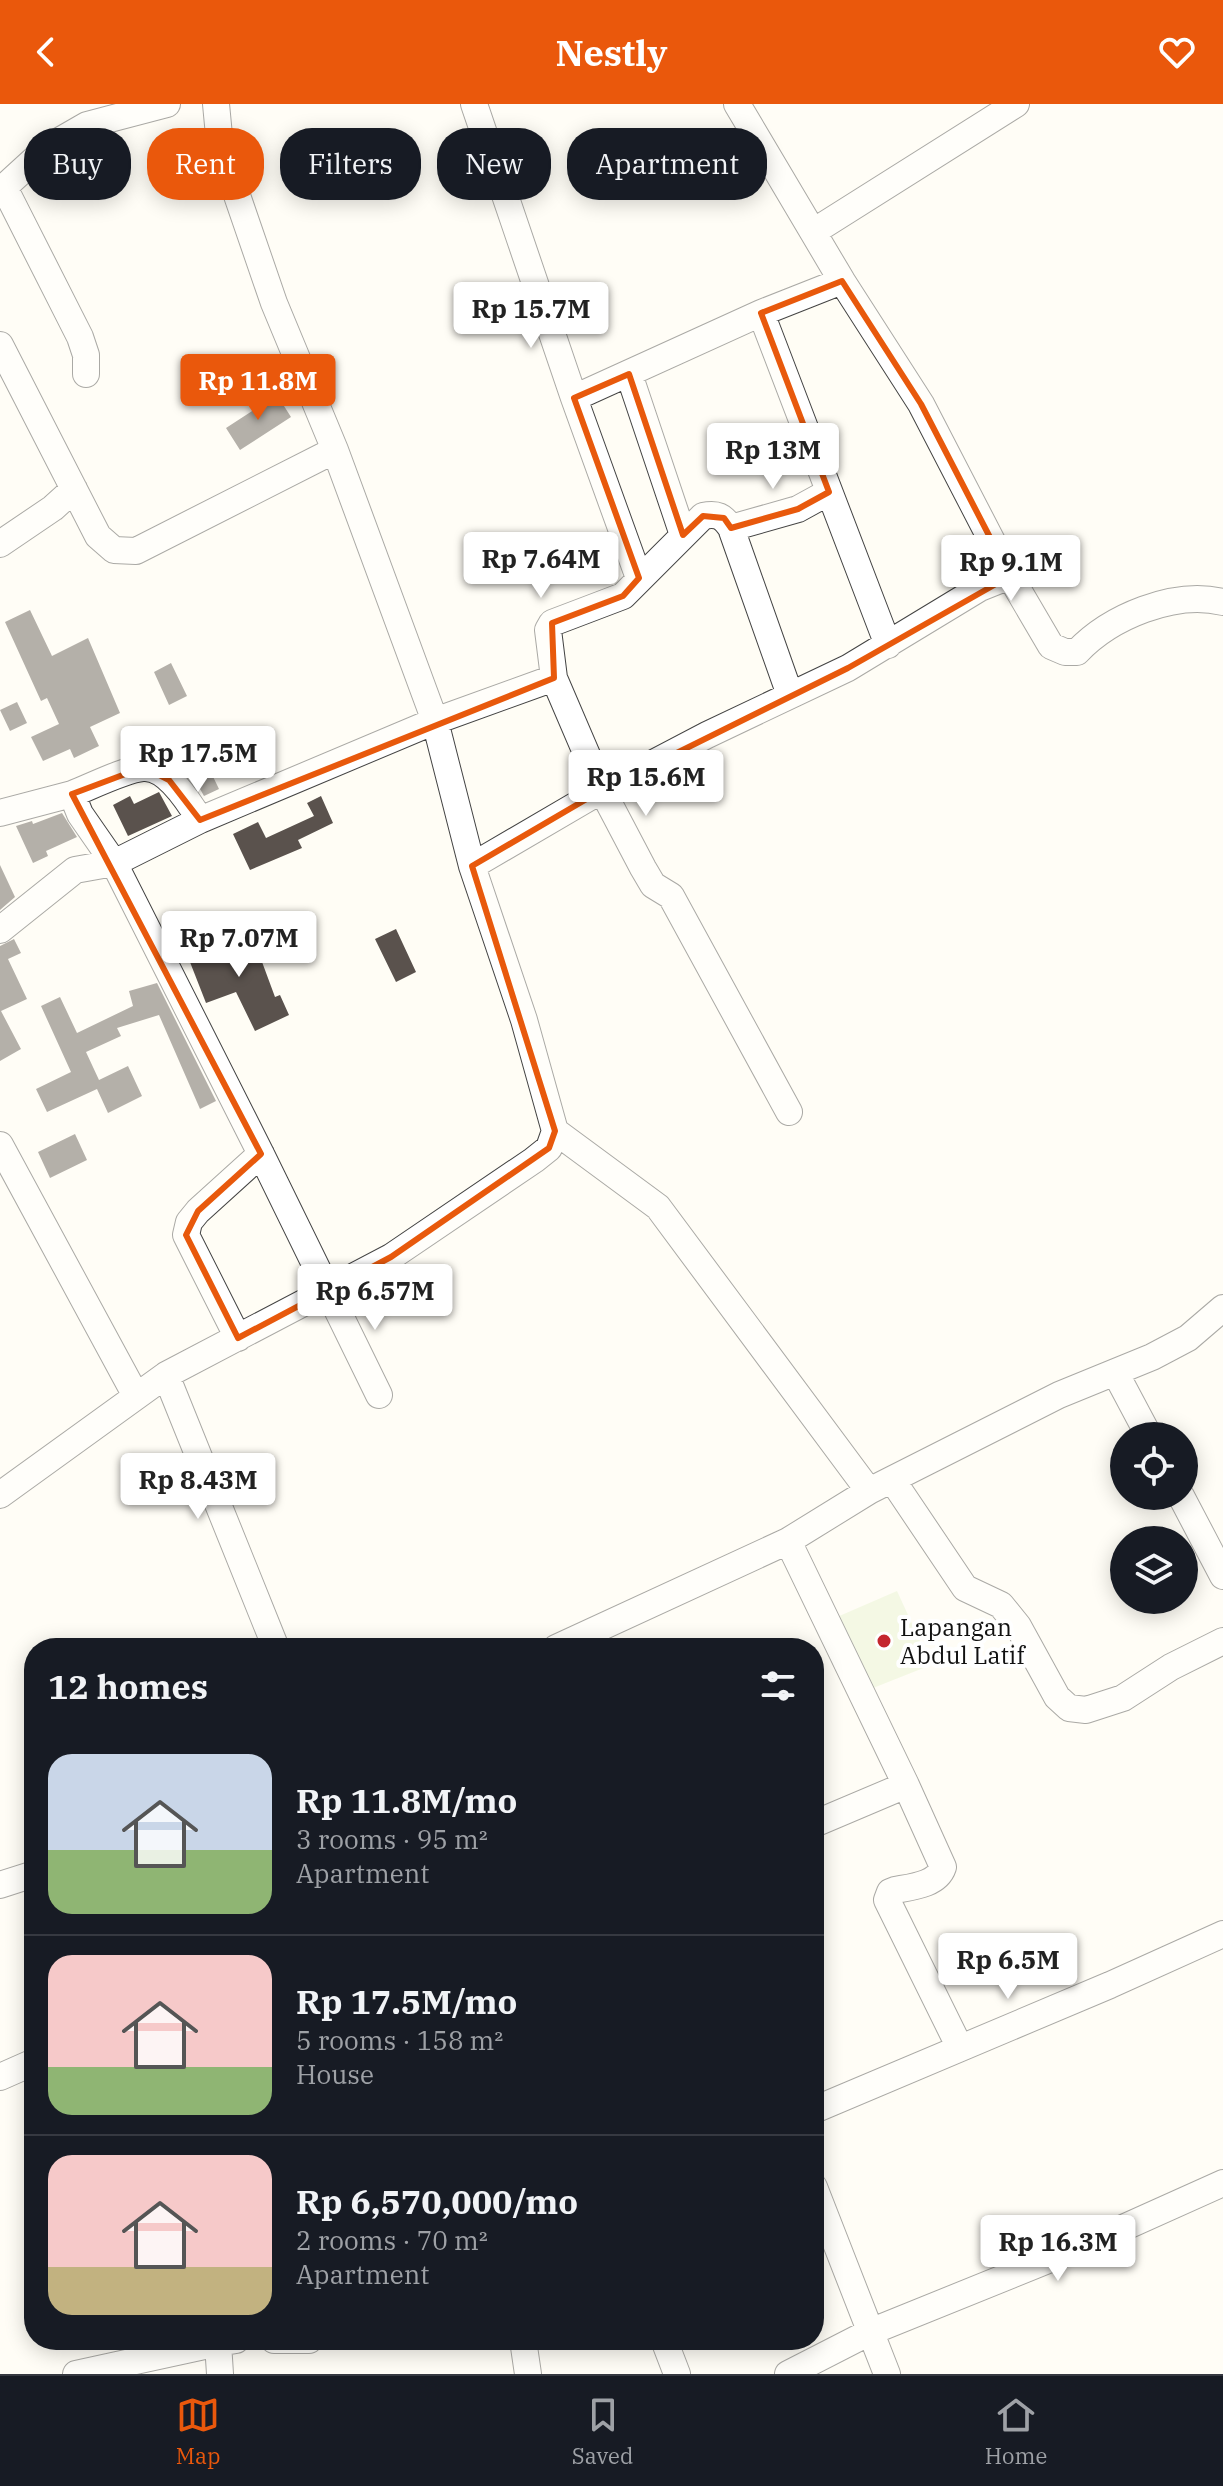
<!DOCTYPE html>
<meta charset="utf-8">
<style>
:root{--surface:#171b24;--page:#242831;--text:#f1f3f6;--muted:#9ea1a6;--line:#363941;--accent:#ea580c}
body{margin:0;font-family:"IBM Plex Serif",serif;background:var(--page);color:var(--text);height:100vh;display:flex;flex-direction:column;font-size:30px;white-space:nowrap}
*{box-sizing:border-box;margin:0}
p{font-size:26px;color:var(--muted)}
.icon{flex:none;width:44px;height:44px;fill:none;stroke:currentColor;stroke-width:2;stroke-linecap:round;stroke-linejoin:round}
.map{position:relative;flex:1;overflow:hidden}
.side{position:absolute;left:24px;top:1534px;width:800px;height:712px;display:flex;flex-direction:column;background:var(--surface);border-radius:32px;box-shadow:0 4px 20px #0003}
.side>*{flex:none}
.top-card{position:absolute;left:24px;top:24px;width:800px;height:72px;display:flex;gap:16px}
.buttons{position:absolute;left:1110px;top:1318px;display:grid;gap:16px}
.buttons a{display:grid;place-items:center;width:88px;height:88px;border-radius:50%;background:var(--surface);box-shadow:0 4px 20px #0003;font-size:40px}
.price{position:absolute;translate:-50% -68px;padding:0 18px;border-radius:8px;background:#fff;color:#222;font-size:26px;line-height:52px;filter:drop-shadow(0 2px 4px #0008)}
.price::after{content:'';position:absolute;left:50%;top:48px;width:24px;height:18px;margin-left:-12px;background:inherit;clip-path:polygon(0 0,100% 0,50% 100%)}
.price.current{background:var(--accent);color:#fff}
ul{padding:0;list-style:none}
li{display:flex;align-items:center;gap:24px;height:200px;padding:0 24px}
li+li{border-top:2px solid var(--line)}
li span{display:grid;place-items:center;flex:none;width:224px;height:160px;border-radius:24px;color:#555}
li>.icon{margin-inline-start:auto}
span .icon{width:96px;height:96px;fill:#fffc;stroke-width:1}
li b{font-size:34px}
h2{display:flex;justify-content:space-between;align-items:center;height:96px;padding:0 24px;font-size:34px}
.tag{padding:0 28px;border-radius:32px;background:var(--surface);box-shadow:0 4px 20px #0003;font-size:28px;line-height:72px}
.tag.current{background:var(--accent);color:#fff}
header{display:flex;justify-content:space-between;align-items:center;height:104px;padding:0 24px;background:var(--accent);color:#fff;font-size:36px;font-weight:700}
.tabs{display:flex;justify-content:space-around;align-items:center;height:112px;border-top:2px solid var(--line);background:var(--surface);font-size:22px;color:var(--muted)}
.tabs a{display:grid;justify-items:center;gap:4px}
.tabs .current{color:var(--accent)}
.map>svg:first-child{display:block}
.pitch{fill:#e6f2cf}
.building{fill:#5a524d}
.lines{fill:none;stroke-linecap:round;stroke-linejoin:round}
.minor-casing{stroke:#444;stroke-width:28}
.minor{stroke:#fff;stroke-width:26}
.marked{fill:none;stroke:#e8590c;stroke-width:6;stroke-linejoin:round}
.poi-dot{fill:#c4262e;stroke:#fff;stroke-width:3}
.labels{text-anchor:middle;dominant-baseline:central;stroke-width:8;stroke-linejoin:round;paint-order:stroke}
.poi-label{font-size:24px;fill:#111;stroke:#fff;text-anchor:start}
</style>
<header><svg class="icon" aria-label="back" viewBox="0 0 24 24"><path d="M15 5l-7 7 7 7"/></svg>Nestly<svg class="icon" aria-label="heart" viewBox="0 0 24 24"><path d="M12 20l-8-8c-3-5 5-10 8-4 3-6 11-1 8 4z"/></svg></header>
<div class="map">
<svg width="1223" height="2270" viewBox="0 0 1223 2270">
<rect width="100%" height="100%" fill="#fffdf5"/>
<path class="pitch" d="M897,1487l34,74 -63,25 -31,-73z"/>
<path class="building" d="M277,291l14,22 -51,33 -14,-22z
M30,506l22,46 36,-18 32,75 -30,14 9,19 -25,12 -4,-9 -27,12 -12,-24 28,-13 -12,-26 -6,3 -36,-79z
M171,559l16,33 -18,9 -15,-33z
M17,598l10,21 -17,8 -10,-21z
M205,656l14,29 -15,7 -16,-28z
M159,688l13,24 -44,20 -15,-31 17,-9 4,8z
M321,692l12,27 -35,17 4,8 -52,22 -17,-36 25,-12 8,16 48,-22 -7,-13z
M62,709l15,24 -31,14 2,5 -15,7 -17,-37 16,-5 1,3z
M0,761l15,32 -15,13z
M396,825l20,43 -20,10 -21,-43z
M251,828l24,65 5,-2 9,20 -34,16 -19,-39 -30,11 -18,-46z
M14,835l7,14 -13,6 19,40 -26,12 20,38 -21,12v-115z
M157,879l59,118 -16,8 -41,-94 -42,13 4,8 -35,16 13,28 29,-14 14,30 -34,17 -11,-24 -50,23 -11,-23 35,-17 -30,-66 19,-9 17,36 56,-27 -4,-15z
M75,1030l12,26 -37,18 -12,-26z"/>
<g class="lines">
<g class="minor-casing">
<path id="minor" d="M474,0l100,294 65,180
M4,83l76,150 6,18v19
M0,87l47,-43 40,-23 80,-21
M813,128l203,-128
M761,209l81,-32
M0,241l98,191 16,14 22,1 199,-101
M629,270l54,161
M574,294l187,-85 127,332
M731,424l67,-19 31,-17
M0,440l53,-36 21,-19
M1010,472l41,70 14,6h12c33,-35 97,-62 146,-50
M554,574l-6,-48 4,-7 71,-27 80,-80c14,-3 20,0 28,12l59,167
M72,690c18,-7 54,-25 71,-26 24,-2 46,34 57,52
M0,709l72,-19 8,20 34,49 147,291 118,241
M472,762l130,-76 105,-55 141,-67 132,-80 30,-12 -89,-172 -79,-123 -105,-177
M0,826l75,-60 39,-7 86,-43 235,-99 119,-43 48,112 41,78 10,17 18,11 118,216
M555,1027l103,76 211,284
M0,1041l136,251
M238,1234l-52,-103 3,-13 9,-11 63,-57
M1115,1268l34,64
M166,1271l110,273
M893,1377l72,107 36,17 17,21 39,71 12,11 17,2 37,-12 48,-31 52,-26
M0,1391l166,-120 225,-118 143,-97 15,-12 6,-17 -31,-111 -52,-154 -37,-145 -100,-271 -61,-147 -54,-157 -4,-42
M1181,1392l42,80
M788,1437l118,244 37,82c-6,18 -32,20 -48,23l-5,2 -3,8 73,148
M556,1544l232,-107 81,-50 190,-96 93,-38 36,-19 35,-30
M814,1720l92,-39
M0,1781l34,-11
M0,1973l34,-15
M814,2006l296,-125 113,-51
M814,2083l73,187
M274,2236h35
M523,2236l5,34
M664,2236l13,34
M76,2270l142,-31
M220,2270l-2,-31 18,-3
M788,2270l82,-42 215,-87 138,-62"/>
</g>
<use href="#minor" class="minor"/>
</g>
<path d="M0 0H1223V2270H0ZM842,177l79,123 89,172 -162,92 -246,122 -130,76 83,265 -6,17 -158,109 -153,81 -52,-103 12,-24 63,-57 -189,-360 72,-27 25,13 31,40 354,-142 -2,-55 71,-27 16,-18 -65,-180 55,-24 54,161 20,-19 21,2 7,10 67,-19 31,-17 -68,-179z" fill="#fffdf5" fill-opacity=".55" fill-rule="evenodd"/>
<path class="marked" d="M842,177l79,123 89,172 -162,92 -246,122 -130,76 83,265 -6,17 -158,109 -153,81 -52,-103 12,-24 63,-57 -189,-360 72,-27 25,13 31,40 354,-142 -2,-55 71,-27 16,-18 -65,-180 55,-24 54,161 20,-19 21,2 7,10 67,-19 31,-17 -68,-179z"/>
<circle class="poi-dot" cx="884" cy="1537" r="8"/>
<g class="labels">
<g class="poi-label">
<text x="900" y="1523">Lapangan<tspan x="900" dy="28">Abdul Latif</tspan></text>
</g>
</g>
</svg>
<div class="buttons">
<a><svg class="icon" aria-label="locate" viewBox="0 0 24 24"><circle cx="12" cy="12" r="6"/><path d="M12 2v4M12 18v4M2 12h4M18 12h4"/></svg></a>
<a><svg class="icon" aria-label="layers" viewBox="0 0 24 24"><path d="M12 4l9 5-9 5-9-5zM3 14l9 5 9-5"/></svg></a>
</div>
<b class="price" style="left:531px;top:246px">Rp 15.7M</b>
<b class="price current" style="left:258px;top:318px">Rp 11.8M</b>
<b class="price" style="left:773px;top:387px">Rp 13M</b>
<b class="price" style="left:541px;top:496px">Rp 7.64M</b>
<b class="price" style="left:1011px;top:499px">Rp 9.1M</b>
<b class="price" style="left:198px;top:690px">Rp 17.5M</b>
<b class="price" style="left:646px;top:714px">Rp 15.6M</b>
<b class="price" style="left:239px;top:875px">Rp 7.07M</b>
<b class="price" style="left:375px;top:1228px">Rp 6.57M</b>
<b class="price" style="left:198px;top:1417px">Rp 8.43M</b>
<b class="price" style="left:1008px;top:1897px">Rp 6.5M</b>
<b class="price" style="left:1058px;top:2179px">Rp 16.3M</b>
<div class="top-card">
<a class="tag">Buy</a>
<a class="tag current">Rent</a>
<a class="tag">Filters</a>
<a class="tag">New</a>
<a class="tag">Apartment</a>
</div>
<section class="side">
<h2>12 homes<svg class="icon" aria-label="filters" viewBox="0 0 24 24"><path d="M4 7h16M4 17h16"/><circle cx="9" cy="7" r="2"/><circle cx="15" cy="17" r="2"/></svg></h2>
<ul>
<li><span style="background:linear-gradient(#c9d6e8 60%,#8fb573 0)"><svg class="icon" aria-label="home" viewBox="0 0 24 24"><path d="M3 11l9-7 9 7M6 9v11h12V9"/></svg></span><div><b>Rp 11.8M/mo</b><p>3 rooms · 95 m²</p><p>Apartment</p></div></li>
<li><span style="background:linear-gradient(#f6c9c9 70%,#8fb573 0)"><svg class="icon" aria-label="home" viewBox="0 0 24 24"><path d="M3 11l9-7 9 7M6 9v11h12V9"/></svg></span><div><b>Rp 17.5M/mo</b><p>5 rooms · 158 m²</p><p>House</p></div></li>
<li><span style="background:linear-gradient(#f6c9c9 70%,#c2b280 0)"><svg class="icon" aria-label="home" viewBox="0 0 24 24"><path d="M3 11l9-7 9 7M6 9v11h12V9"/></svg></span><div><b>Rp 6,570,000/mo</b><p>2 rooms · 70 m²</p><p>Apartment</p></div></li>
</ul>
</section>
</div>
<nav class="tabs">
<a class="current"><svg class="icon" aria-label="map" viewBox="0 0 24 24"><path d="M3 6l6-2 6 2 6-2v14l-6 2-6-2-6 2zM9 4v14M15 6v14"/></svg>Map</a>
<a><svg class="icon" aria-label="saved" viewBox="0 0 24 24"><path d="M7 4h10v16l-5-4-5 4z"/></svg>Saved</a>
<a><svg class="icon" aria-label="home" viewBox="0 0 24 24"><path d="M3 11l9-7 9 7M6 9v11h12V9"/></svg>Home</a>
</nav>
